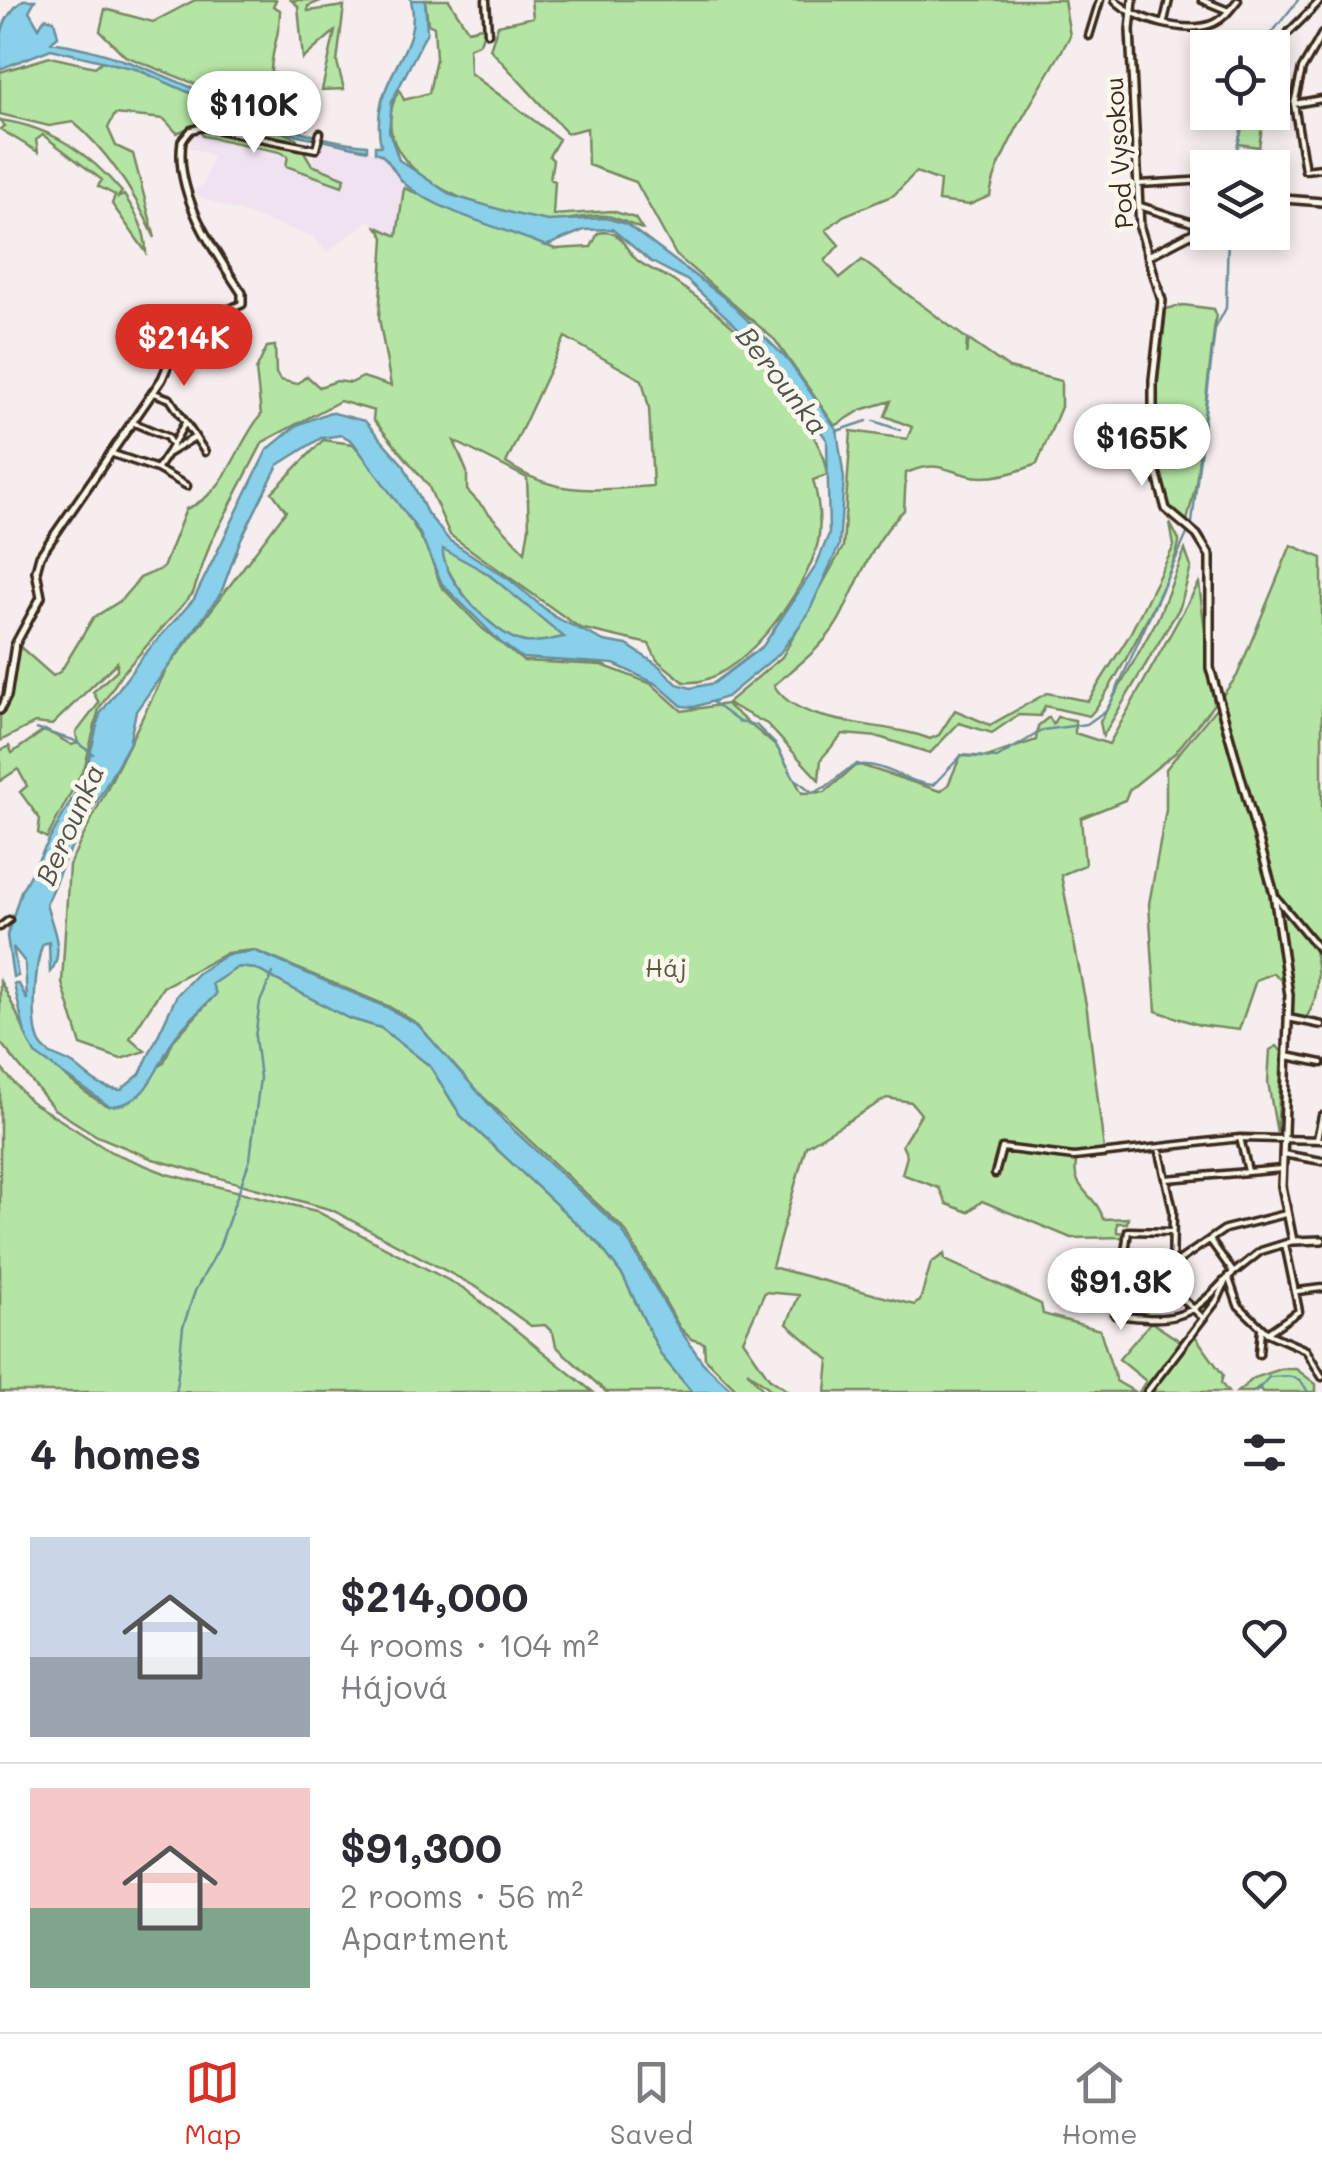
<!DOCTYPE html>
<meta charset="utf-8">
<style>
:root{--surface:#fff;--page:#f2f2f3;--text:#2b2b33;--muted:#7c7c81;--line:#e1e1e2;--accent:#d93025}
body{margin:0;font-family:Mali,sans-serif;background:var(--page);color:var(--text);height:100vh;display:flex;flex-direction:column;font-size:38px;white-space:nowrap}
*{box-sizing:border-box;margin:0}
p{font-size:32px;color:var(--muted)}
.icon{flex:none;width:55px;height:55px;fill:none;stroke:currentColor;stroke-width:2;stroke-linecap:round;stroke-linejoin:round}
.map{position:relative;height:1392px;overflow:hidden}
.details{display:flex;flex-direction:column;background:var(--surface);flex:1}
.details>*{flex:none}
.controls{position:absolute;left:1190px;top:30px;display:grid;gap:20px}
.controls a{display:grid;place-items:center;width:100px;height:100px;border-radius:0px;background:var(--surface);box-shadow:0 5px 15px #0003;font-size:50px}
.price{position:absolute;translate:-50% -85px;padding:0 22px;border-radius:35px;background:#fff;color:#222;font-size:32px;line-height:65px;filter:drop-shadow(0 2px 5px #0008)}
.price::after{content:'';position:absolute;left:50%;top:60px;width:30px;height:22px;margin-left:-15px;background:inherit;clip-path:polygon(0 0,100% 0,50% 100%)}
.price.selected{background:var(--accent);color:#fff}
ul{padding:0;list-style:none}
li{display:flex;align-items:center;gap:30px;height:250px;padding:0 30px}
li+li{border-top:2px solid var(--line)}
li span{display:grid;place-items:center;flex:none;width:280px;height:200px;border-radius:0px;color:#555}
li>.icon{margin-inline-start:auto}
span .icon{width:120px;height:120px;fill:#fffc;stroke-width:1}
li b{font-size:42px}
h2{display:flex;justify-content:space-between;align-items:center;height:120px;padding:0 30px;font-size:42px}
.dock{display:flex;justify-content:space-around;align-items:center;height:140px;border-top:2px solid var(--line);background:var(--surface);font-size:28px;color:var(--muted)}
.dock a{display:grid;justify-items:center;gap:5px}
.dock .selected{color:var(--accent)}
.map>svg:first-child{display:block}
.built{fill:#f0e2f0}
.green{fill:#b5e5a5;stroke:#788862;stroke-width:2.5;fill-rule:evenodd}
.water{fill:#89d1ea;stroke:#6a8e98;stroke-width:2.5;fill-rule:evenodd}
.lines{fill:none;stroke-linecap:round;stroke-linejoin:round}
.stream{stroke:#6a8e98;stroke-width:2.5}
.minor-casing{stroke:#3b2a1e;stroke-width:11}
.tertiary-casing{stroke:#3b2a1e;stroke-width:12}
.minor{stroke:#fbf7ec;stroke-width:4}
.tertiary{stroke:#fbf7ec;stroke-width:5}
.labels{text-anchor:middle;dominant-baseline:central;stroke-width:9;stroke-linejoin:round;paint-order:stroke}
.street-label{font-size:25px;fill:#3b2a1e;stroke:#fbf7ec}
.park-label{font-size:25px;fill:#5a5940;stroke:#fbf7ec}
.water-label{font-size:28px;font-style:italic;fill:#4e5451;stroke:#fbf7ec}
</style>
<div class="map">
<svg width="1322" height="1392" viewBox="0 0 1322 1392">
<rect width="100%" height="100%" fill="#f6edee"/>
<filter id="ink" filterUnits="userSpaceOnUse"><feTurbulence type="fractalNoise" baseFrequency=".01" numOctaves="2"/><feDisplacementMap in="SourceGraphic" scale="20" xChannelSelector="R" yChannelSelector="G"/><feConvolveMatrix kernelMatrix="1 2 1 2 8 2 1 2 1" color-interpolation-filters="sRGB"/></filter>
<g filter="url(#ink)">
<path class="built" d="M194,133l86,19 8,4 -2,9 58,13 -32,-13 2,-24 70,13 21,31 -8,52 -28,-17 -42,32 -14,-15 -114,-40 -4,-7 9,-6 9,-28 -24,-9z"/>
<path class="green" d="M195,0h81l-3,6 7,4c1,32 -20,59 -1,88 9,13 22,14 27,30l-181,-72 -25,-25 5,-22 48,13z
M291,0h32l-15,6v5l36,-5 -7,56 7,27 -22,1 13,-59 -32,28 -5,-53z
M425,0h24l19,30 18,-4 -6,17 -11,5 1,25 89,66 -10,17 4,4 -3,19 5,2 -2,34 59,-4 23,7 7,11c-11,-4 -25,-12 -36,-13 -20,-2 -42,7 -62,5 -61,-8 -188,-49 -145,-132l5,11 25,-7 7,-35 -2,-31 -6,-3z
M531,0h533l6,36c-22,42 -74,116 -80,160l-21,9 -31,-4 2,-20 -24,-9 -22,23 -51,21 -17,14 13,15 -14,16 15,17 22,-18 105,79 -1,15 3,-14 40,28 52,13v26l-24,57c-20,8 -49,17 -70,11 -27,-7 -31,-14 -61,-2l-2,37c-29,28 -43,64 -60,100 -14,32 -44,54 -70,75 23,43 113,36 156,54l9,-4 16,-25 35,15 57,-32 41,8 41,-65 45,-90 -4,-23 9,17c2,21 -73,162 -90,176l-44,-10 -5,10 -22,-1 -26,18 -33,-10 -29,30 -51,-16 -36,-3 -22,25 -2,21 -52,-56 -40,-21 55,-46 61,-110 8,-116 56,8 5,-12 -27,-11 6,-15 -30,9 -26,16 -60,-86 -99,-85 -40,-73 -48,-17 -1,-37 -20,5 -77,-84 8,-24 35,-8z
M50,57l45,10 7,-6 34,8 160,69 16,27 33,13 -3,8 -56,-20 2,-10 -8,-4 -77,-16 -6,-12 -20,9 -13,-14 -49,-5 -7,14 8,18 17,8 22,84c-19,-42 -47,-87 -82,-116l-24,4 -49,-12v-42z
M1246,113h18l-5,34 -21,-3z
M0,120c51,7 89,33 122,72l-5,6 7,-3c12,18 22,35 22,57l-34,-48 3,-9 -17,-9 4,-6 -59,-45 -7,5 2,12 -38,-23 5,-3z
M404,188l151,61 36,-2 7,-14c25,-5 25,16 40,28 9,7 23,12 34,19 54,36 116,90 140,152 6,16 15,24 15,43l-14,5c6,21 9,40 5,62 -10,47 -81,147 -134,140l-27,-22 -8,-16 -69,-16 -130,-93 -22,-50 -55,-66 1,-8 -34,-10 -77,41 -53,102 -17,49 -72,82 -22,34 -14,57 -38,72 -9,-5 2,-14 -20,-27 7,-6 -9,-17 -18,12v-30l9,-5 3,7 33,-23 27,15 6,-2 -2,-10 23,-30 -6,-11 24,-22v-8l-65,63 -17,-2 -35,18v-27l10,-17 8,-52 35,31 8,-5 32,-53 27,-17 20,-23 23,-10 23,-59c42,-16 49,-63 75,-94l-5,-45 11,-23 8,-1 1,27 4,7 17,4 10,-8 12,11 18,-6 14,2 12,-6 28,9 -12,-68 5,-81 -7,-10 20,9zM565,337l77,43 7,28 4,78c-58,4 -96,11 -147,-23zM454,441l73,37 2,49 -4,25 -58,-62v-18z
M1183,305l31,4 2,5 -20,170 -9,37c-53,-20 -24,-168 -21,-212z
M323,440l30,4 40,47 34,57 14,38 41,42 41,33 79,4 50,19 30,27 44,-7 51,43 25,46 23,-1 32,-28 83,27 8,-6 13,-30 26,2 49,-17 2,-14 11,-9 4,7 4,-7 18,3v13l34,11 90,-161 15,121 -39,49 -46,37 -4,10 -44,18 4,47 -24,10 26,135 18,148 -28,1c-9,30 21,36 26,60l25,-1 -1,5h-10v9l8,1v4l-54,1 -89,-37 -14,11 -21,-8 -8,-16 -37,-14 5,-18 -5,-11 19,-31 -10,-12 -24,-4 -81,48 -34,121 142,38 6,-4 11,-38 13,-9 1,6 96,44 2,10 57,16 16,51 19,11h-309l3,-32 -42,-36 12,-29 -34,-3 -22,48 26,38 20,14h-15l-27,-21 18,21h-26l-34,-34 -1,-15 -13,-4 -11,-11 -55,-98 -160,-150 -47,-56 -30,-18 -134,-56 -27,3 -64,34 -33,51 15,13 -24,8 -40,-14 -19,-62 7,-118 97,-195 120,-159 -14,-19z
M1291,545l31,13v392l-18,-21c18,28 18,65 1,91l-15,-5c5,-89 -45,-227 -70,-316l17,-23z
M446,549c44,21 78,56 118,83l1,5c-12,2 -28,7 -40,5 -32,-5 -78,-61 -84,-91z
M1185,550l6,17 -11,40 -77,129 -3,-14 58,-104z
M1216,708l55,187 14,82 -3,4 -9,-8 -17,7 -17,50 -40,-5 -43,-14 -7,-107 17,-94v-41z
M238,967l18,2 92,49 33,10 49,38 31,50 138,128 24,32 38,79 31,37h-86l-50,-46 -3,-13 -8,-8 -14,1 -53,-38 -146,-78 -179,-51 -56,-23 -43,-27 -54,-67v-61c10,17 17,33 25,51 9,20 63,66 84,74l55,-44 9,-21 43,-47 -5,-10z
M1277,1046l5,6 -5,81 -9,-51 2,-32z
M0,1067l30,34 81,51 56,22 149,37 149,78 128,103h-593z
M1151,1322l29,19 15,-5 28,39 -2,8 7,9h-89l7,-11 -27,-22z
M1281,1369h15l20,15v8h-54l-3,-5 -6,5h-16l17,-14z"/>
<path class="water" d="M23,0h12l-6,11 10,17 6,-10 9,2 4,16 -7,6c111,15 208,94 316,103v5l-96,-21 -135,-60 -85,-20 -51,20c0,-36 0,-50 23,-69z
M411,0h14l2,32 -35,69 -3,30 10,29 52,35 64,19 33,7 58,-3 20,6 100,75 61,60 50,71 7,49 -5,67 -31,68 -28,39 -53,44 -33,10 -12,-1 -25,-22 -43,-20 -92,-6 -22,-16 -58,-58 -23,-52 -67,-91 -10,-6 -21,3 -43,27 -38,76 -19,52 -85,118 -7,33 -64,115 -19,45c6,22 20,49 4,68l-1,-30 -6,2c-8,17 -13,84 -2,101 8,12 22,12 33,20 16,12 25,24 47,25l19,-16 37,-79 21,-22 28,-18 29,-4 131,56 32,18 87,97 117,108 56,97 25,36 31,29h-42l-31,-37 -38,-79 -24,-32 -138,-128 -31,-50 -49,-38 -33,-10 -92,-49 -18,-2 -26,17 4,10c-14,15 -33,30 -44,48 -16,26 -25,64 -63,64l-74,-52 -10,-20 -11,-50h5l8,16 -2,-38 -12,-15 5,29 -5,1 -6,-41 14,-45 64,-116 15,-61 43,-58 51,-57 73,-149 30,-25 33,-13 35,9 39,45 23,47 22,27 61,40 45,37 49,24 23,4 32,21 18,18 14,4 23,-5 49,-37 53,-80 13,-32 -2,-94 -62,-87 -77,-72 -38,-20 -38,-32 -28,1 -38,16c-41,-17 -107,-34 -140,-61 -12,-10 -17,-30 -31,-33v-6h6c-14,-69 43,-91 30,-146zM443,549l44,24 77,64c-12,2 -28,7 -40,5 -29,-5 -84,-65 -81,-93z"/>
<g class="lines">
<path class="stream" d="M1260,48l38,-48
M1233,168l12,-56
M874,421l26,9
M837,431l30,-10
M712,702l27,20 17,3 20,20 18,33 18,14c21,-3 30,-26 49,-27 24,-2 47,19 72,20l28,-29 36,2 46,-28 44,-6 21,-15 84,-186 23,-194 11,-21 2,-76
M36,729l37,11 20,14
M176,1392l7,-65 12,-36 24,-43 31,-89 10,-81 -5,-41 5,-35 13,-29
M1256,1392l13,-15c20,-1 28,-4 39,15"/>
<g class="minor-casing">
<path id="minor" d="M486,0l2,33
M1115,0c19,20 73,35 99,23 11,-5 17,-15 24,-23
M1202,0l27,11
M1164,21l5,-21
M1289,32l32,-32
M1322,34l-20,35 -8,35 28,-5
M1089,36l11,-36
M1294,104l11,66 17,-2
M182,141l9,-11 13,-3 112,22 4,-16
M1264,168l1,-6
M1139,184l69,-4
M1140,206l65,21
M154,393l16,6 35,53
M134,423l33,14 5,8
M168,453l17,-30
M113,454l44,15 30,17
M157,469l10,-15 28,-17
M1274,895l48,58
M0,927l9,-7
M1288,1018l34,7
M1287,1056l35,7
M1240,1138l8,33
M1317,1139l5,-23
M1159,1148l14,62 -1,79 31,29
M1283,1154l39,7
M995,1174l7,-26 72,9 166,-19 82,2
M1167,1179l115,-10
M1210,1240l23,32
M1171,1266l54,-37 61,-15
M1123,1267l-8,48c54,6 71,8 109,-34
M1171,1268l-48,-1 5,-36 44,1
M1228,1276l10,29 29,28 32,-22 -14,-67
M1298,1291l24,-3
M1267,1333l39,17 16,27
M1259,1354l2,-25
M1147,1392l71,-93 9,-21 34,-27 32,-10"/>
</g>
<g class="tertiary-casing">
<path id="tertiary" d="M1133,0l-3,30 10,198 22,73 -9,79v80l13,49 31,26 13,21v112l64,226 15,101 -7,191 11,55 29,-1
M1272,198l50,4
M1150,255l58,-30
M0,710l7,-14 8,-51 26,-48 -5,-26 4,-15 122,-177 20,-48 60,-27v-11c-28,-41 -68,-100 -60,-152"/>
</g>
<use href="#minor" class="minor"/>
<use href="#tertiary" class="tertiary"/>
</g>
</g>
<g class="labels">
<g class="street-label">
<text transform="translate(1118 153) rotate(-94)">Pod Vysokou</text>
</g>
<g class="park-label">
<text x="666" y="967">Háj</text>
</g>
<g class="water-label">
<text transform="translate(783 380) rotate(52)">Berounka</text>
<text transform="translate(69 824) rotate(-66)">Berounka</text>
</g>
</g>
</svg>
<div class="controls">
<a><svg class="icon" aria-label="locate" viewBox="0 0 24 24"><circle cx="12" cy="12" r="6"/><path d="M12 2v4M12 18v4M2 12h4M18 12h4"/></svg></a>
<a><svg class="icon" aria-label="layers" viewBox="0 0 24 24"><path d="M12 4l9 5-9 5-9-5zM3 14l9 5 9-5"/></svg></a>
</div>
<b class="price" style="left:254px;top:156px">$110K</b>
<b class="price selected" style="left:184px;top:389px">$214K</b>
<b class="price" style="left:1142px;top:489px">$165K</b>
<b class="price" style="left:1121px;top:1333px">$91.3K</b>
</div>
<section class="details">
<h2>4 homes<svg class="icon" aria-label="filters" viewBox="0 0 24 24"><path d="M4 7h16M4 17h16"/><circle cx="9" cy="7" r="2"/><circle cx="15" cy="17" r="2"/></svg></h2>
<ul>
<li><span style="background:linear-gradient(#c9d6e8 60%,#9aa5b1 0)"><svg class="icon" aria-label="home" viewBox="0 0 24 24"><path d="M3 11l9-7 9 7M6 9v11h12V9"/></svg></span><div><b>$214,000</b><p>4 rooms · 104 m²</p><p>Hájová</p></div><svg class="icon" aria-label="heart" viewBox="0 0 24 24"><path d="M12 20l-8-8c-3-5 5-10 8-4 3-6 11-1 8 4z"/></svg></li>
<li><span style="background:linear-gradient(#f6c9c9 60%,#7fa58c 0)"><svg class="icon" aria-label="home" viewBox="0 0 24 24"><path d="M3 11l9-7 9 7M6 9v11h12V9"/></svg></span><div><b>$91,300</b><p>2 rooms · 56 m²</p><p>Apartment</p></div><svg class="icon" aria-label="heart" viewBox="0 0 24 24"><path d="M12 20l-8-8c-3-5 5-10 8-4 3-6 11-1 8 4z"/></svg></li>
</ul>
</section>
<nav class="dock">
<a class="selected"><svg class="icon" aria-label="map" viewBox="0 0 24 24"><path d="M3 6l6-2 6 2 6-2v14l-6 2-6-2-6 2zM9 4v14M15 6v14"/></svg>Map</a>
<a><svg class="icon" aria-label="saved" viewBox="0 0 24 24"><path d="M7 4h10v16l-5-4-5 4z"/></svg>Saved</a>
<a><svg class="icon" aria-label="home" viewBox="0 0 24 24"><path d="M3 11l9-7 9 7M6 9v11h12V9"/></svg>Home</a>
</nav>
